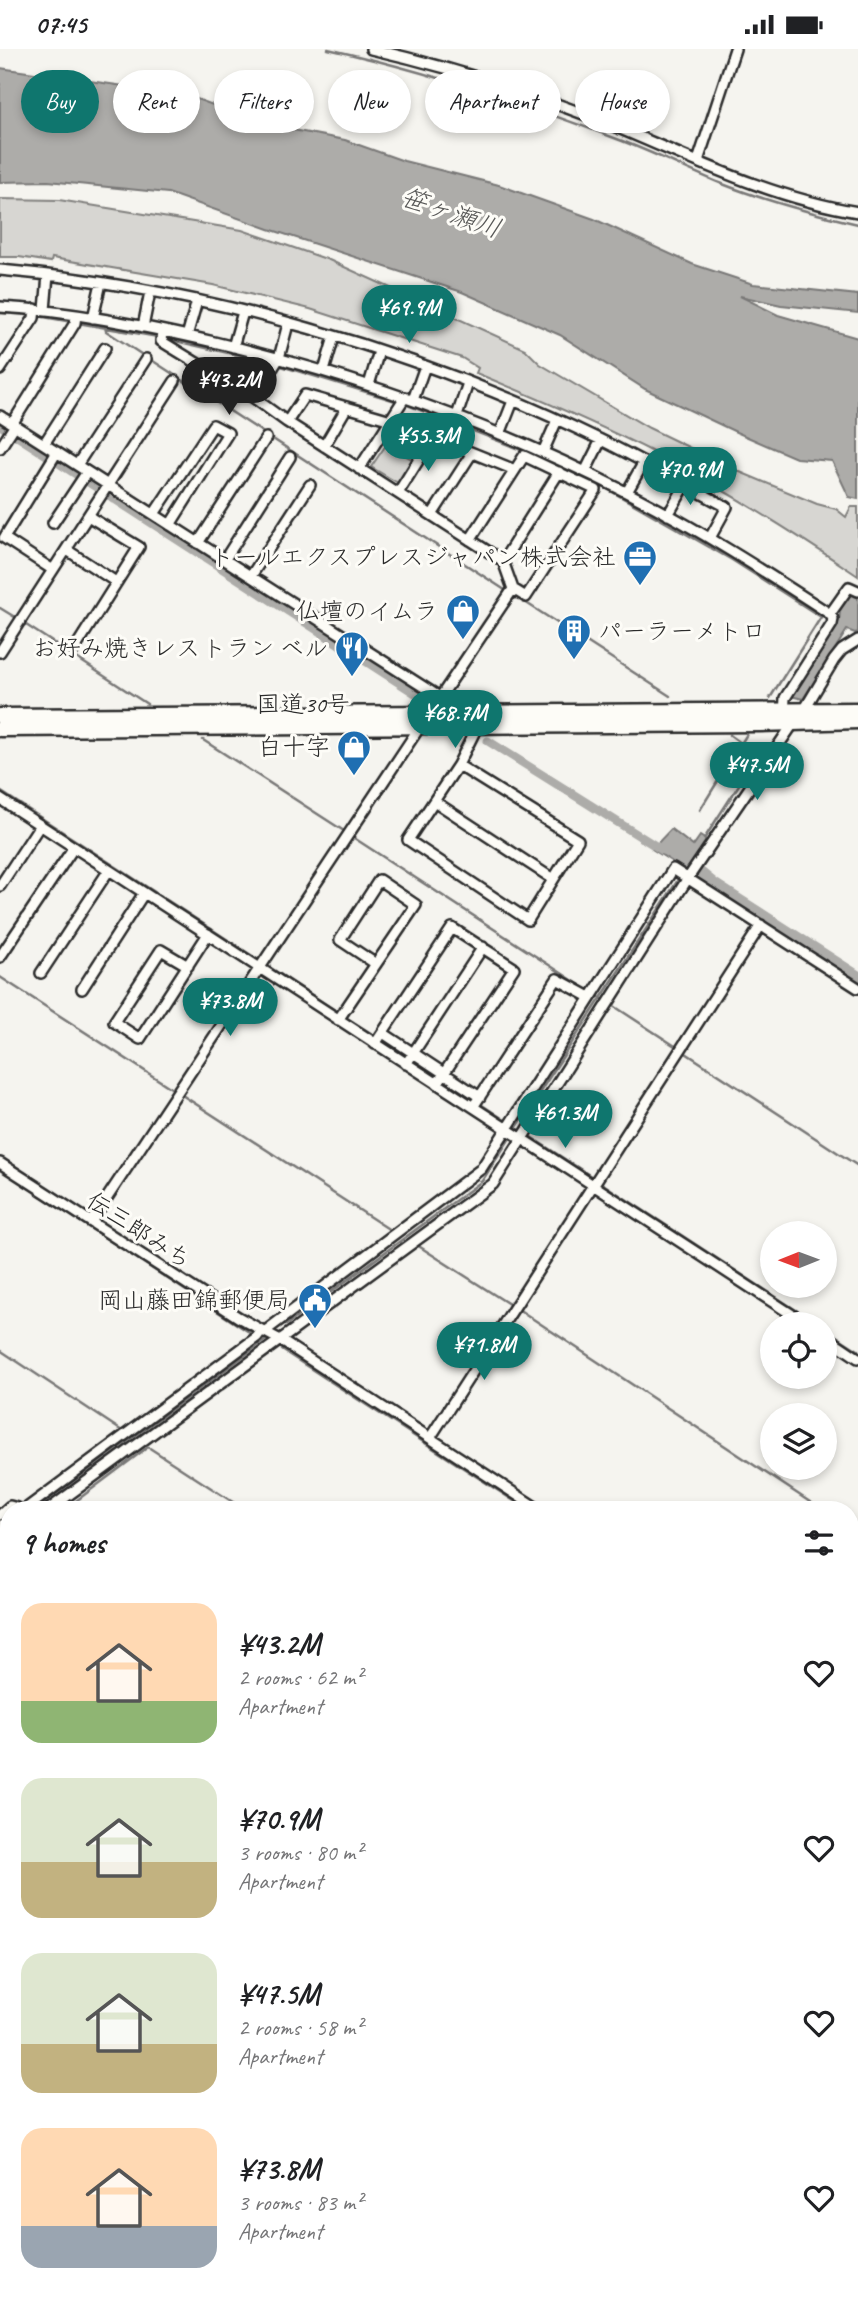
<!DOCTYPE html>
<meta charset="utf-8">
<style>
:root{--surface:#fff;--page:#f2f2f2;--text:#202124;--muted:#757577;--accent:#0f766e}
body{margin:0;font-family:Caveat,"Klee One",sans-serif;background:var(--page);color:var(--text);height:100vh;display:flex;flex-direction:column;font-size:26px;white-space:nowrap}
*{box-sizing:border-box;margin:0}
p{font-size:23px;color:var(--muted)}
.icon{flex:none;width:38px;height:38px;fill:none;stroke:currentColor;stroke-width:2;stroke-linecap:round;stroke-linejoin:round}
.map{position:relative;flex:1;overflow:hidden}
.panel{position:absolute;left:0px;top:1452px;width:859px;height:800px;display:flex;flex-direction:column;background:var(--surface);border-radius:28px 28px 0 0;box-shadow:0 4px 10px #0003}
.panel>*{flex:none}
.hud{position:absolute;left:21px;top:21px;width:817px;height:63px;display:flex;gap:14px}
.needle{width:46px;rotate:269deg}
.tools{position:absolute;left:760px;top:1172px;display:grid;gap:14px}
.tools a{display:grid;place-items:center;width:77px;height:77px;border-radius:50%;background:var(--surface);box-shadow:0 4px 10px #0003;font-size:35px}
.price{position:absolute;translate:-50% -60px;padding:0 16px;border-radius:24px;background:var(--accent);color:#fff;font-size:23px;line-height:46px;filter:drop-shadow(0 2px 4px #0008)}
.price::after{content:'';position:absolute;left:50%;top:42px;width:21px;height:16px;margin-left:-10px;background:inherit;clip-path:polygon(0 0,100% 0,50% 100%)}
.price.selected{background:#222;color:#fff}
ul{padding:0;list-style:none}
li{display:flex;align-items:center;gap:21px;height:175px;padding:0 21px}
li span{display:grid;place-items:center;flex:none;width:196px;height:140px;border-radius:21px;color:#555}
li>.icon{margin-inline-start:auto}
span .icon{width:84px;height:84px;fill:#fffc;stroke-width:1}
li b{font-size:30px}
h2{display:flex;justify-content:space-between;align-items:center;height:84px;padding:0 21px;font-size:30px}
.pill{padding:0 24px;border-radius:32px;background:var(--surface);box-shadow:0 4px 10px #0003;font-size:24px;line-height:63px}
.pill.selected{background:var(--accent);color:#fff}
.status{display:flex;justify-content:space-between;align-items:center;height:49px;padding:0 35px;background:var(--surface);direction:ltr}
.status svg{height:19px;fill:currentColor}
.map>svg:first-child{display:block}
.green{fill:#d7d6d2;stroke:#81807e;stroke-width:2}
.water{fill:#adaca9;stroke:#797877;stroke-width:2}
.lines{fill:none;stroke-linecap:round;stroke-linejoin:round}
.stream{stroke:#797877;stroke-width:2.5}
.canal{stroke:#adaca9;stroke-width:9}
.river{stroke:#adaca9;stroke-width:16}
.minor-casing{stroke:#2b2b2b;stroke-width:14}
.tertiary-casing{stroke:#2b2b2b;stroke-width:16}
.trunk-casing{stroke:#2b2b2b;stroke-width:19}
.minor{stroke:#fdfcf7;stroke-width:9}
.tertiary{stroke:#fdfcf7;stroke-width:10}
.trunk{stroke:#fdfcf7;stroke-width:14}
.labels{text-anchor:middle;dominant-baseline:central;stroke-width:6;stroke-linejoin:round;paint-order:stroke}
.poi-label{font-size:24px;fill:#2b2b2b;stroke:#fdfcf7;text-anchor:end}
.street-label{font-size:24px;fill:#2b2b2b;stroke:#fdfcf7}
.water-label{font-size:26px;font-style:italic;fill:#585857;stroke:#fdfcf7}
</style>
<div class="status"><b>07:45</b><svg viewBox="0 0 49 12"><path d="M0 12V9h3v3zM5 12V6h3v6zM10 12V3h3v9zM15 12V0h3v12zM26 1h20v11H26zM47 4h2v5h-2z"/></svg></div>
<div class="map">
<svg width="858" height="2252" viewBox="0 0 858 2252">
<rect width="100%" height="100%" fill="#f5f4ef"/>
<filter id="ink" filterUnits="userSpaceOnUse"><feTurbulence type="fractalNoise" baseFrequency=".0143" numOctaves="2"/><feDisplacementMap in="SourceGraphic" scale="14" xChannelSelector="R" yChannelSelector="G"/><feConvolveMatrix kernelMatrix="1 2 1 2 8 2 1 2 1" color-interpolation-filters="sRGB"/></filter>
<g filter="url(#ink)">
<path class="green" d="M0,150l59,1 183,30 87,30 196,89 15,15 109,64 91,44 77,32 19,5 10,8 5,-10h7v69c-65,-44 -132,-86 -201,-122 -59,-30 -120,-56 -181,-81l2,-5 -16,-10 -152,-49 -97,-24 -161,-27 -1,4 -32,-5h-19z
M386,396l26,14 -14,24 -27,-16z"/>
<path class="water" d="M0,19l186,27 81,30 78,15 59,21 95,24 95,34 98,45 61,20 105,11v18l-77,-8 -41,-9 38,19 80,23v161l-9,-2 -17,-36 -36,-3 -60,-26 -91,-43 -85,-54 -98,-43 -193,-63 -101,-36 -120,-12 -48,1z
M851,543h7v40l-3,1 -8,-3 -44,69 -12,-3 48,-75 2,-18z
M671,780l22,17 7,-10 8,5 -9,16 -4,1 -8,13 -35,-22z"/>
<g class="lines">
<path class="stream" d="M328,0c98,22 195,54 289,90 35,13 69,30 103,44 45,18 91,30 138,41
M0,264l32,2
M38,267l120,21 114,26
M105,278l1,4 38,25
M150,310l358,233
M278,316l121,37
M405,355l129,51 68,31 130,74 89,57 -51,81
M514,546l156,101
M0,559l18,11
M23,574l124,81
M730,686l11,8
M203,691l141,91
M0,742l338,221
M700,761l47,-76
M351,787l238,155
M704,790l60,-93
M701,821l5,10
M0,928l390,253
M597,947l8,4
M614,957l244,160
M344,967l33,21
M382,991l56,36
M444,1031l30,19
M479,1054l41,27
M515,1081l165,-253
M531,1088l288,188
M0,1120l255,167
M417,1196l95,61
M518,1260l304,201
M286,1276l196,-144 30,-46
M824,1279l34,22
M0,1301l122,81
M282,1301l246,160
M145,1396l100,65
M34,1461l233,-171
M64,1461l84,-63
M850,1480l8,5
M0,1486l3,1
M0,1508l9,11
M0,1642l9,-7
M850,1671l8,5
M850,1855l8,5
M0,1978l9,18
M850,2041l8,5
M850,2222l8,5
M51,2244l6,8
M276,2244l5,8
M491,2244l6,8
M645,2244l7,8
M683,2244l9,8"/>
<path class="canal" d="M0,376l429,277
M488,692l174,109"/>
<path class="river" d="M697,824l16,13 145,93"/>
<g class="minor-casing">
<path id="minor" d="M371,0c75,17 151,41 223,69 87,35 171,79 264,94
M698,112l37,-112
M0,221c204,18 417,80 601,170 43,21 84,45 126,67l-17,31
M0,258c72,4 144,19 214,35 143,34 281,83 412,150 71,36 138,79 204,122
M45,261l3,-35
M93,269l8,-35
M143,278l7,-35
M162,282l-1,10 93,57 33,24 216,139
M187,287l10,-35
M233,298l10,-35
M0,321l34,-52 1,-9
M324,322l10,-34
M369,336l10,-34
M254,349l25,-40 9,-34
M413,351l12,-34
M0,367l441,282
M457,367l11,-33
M287,373l18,-27 86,25 124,50
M12,375l63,-101 1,-8
M500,385l13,-33
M44,395l61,-96
M324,397l23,-39
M0,399l15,-23
M543,403l14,-32
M77,416l69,-106
M359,420l46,-72
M585,423l16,-32
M627,443l17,-30
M398,444l35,-56
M154,465l59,-89 15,8 -58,92
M432,466l40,-62
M668,466l18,-31
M53,474l34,-51
M470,491l54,-84 72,34 -70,107 -13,-8 -10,-28 56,-89
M198,494l68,-105
M67,501l49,32
M225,510l65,-102
M53,521l-49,-32 53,-86
M251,527l59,-91
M74,601l65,-103 -51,-31
M0,603l175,-271
M804,661l30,-50 8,-10 16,-10
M429,665l84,-125
M784,666l1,-17 47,-74 1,-5 -3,-5 19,-27 9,4
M458,716l120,75 -50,80 -120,-80z
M458,716l16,-32 1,-11
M0,750l808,526
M434,752l119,78
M0,837l40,-61
M0,908l74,-110
M188,917l-27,-16 -47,72 26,17 68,-105
M41,924l68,-103
M82,940l62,-96
M338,971l78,-115 -37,-25 -39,60 36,24
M383,984l97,64
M375,995l77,-116 62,40 -77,116
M406,1015l77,-117
M473,1058l84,-128 33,18
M0,1114l238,154 42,23 260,170
M91,1173l330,-497
M264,1283l217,-163 192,-300 185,119
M824,1286l34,23
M430,1389l331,-513
M48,1461l445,-326 195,-306 107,-157
M0,1466l10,-9 14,4 233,-173 5,-7
M0,1476l9,7
M0,1495l9,-6
M0,1500l9,10
M850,1619l8,-12
M850,1662l8,4
M0,1869l9,15
M0,2041l9,-5
M0,2175l9,11
M0,2233l9,-4
M57,2244l7,8
M339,2244l6,8
M497,2244l6,8
M691,2244l12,8"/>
</g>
<g class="tertiary-casing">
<path id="tertiary" d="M0,1913l9,16
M309,2244l5,8"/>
</g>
<g class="trunk-casing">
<path id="trunk" d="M0,667l858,-6
M0,680l760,-5 98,-3"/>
</g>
<use href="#minor" class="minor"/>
<use href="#tertiary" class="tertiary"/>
<use href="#trunk" class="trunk"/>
</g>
</g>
<defs>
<g id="office-pin" transform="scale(1.75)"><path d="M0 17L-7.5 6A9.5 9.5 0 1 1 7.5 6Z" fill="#1f6fb2" stroke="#fdfcf7"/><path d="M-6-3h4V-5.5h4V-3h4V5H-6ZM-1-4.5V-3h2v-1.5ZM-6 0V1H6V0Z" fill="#fff"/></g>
<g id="shop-pin" transform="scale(1.75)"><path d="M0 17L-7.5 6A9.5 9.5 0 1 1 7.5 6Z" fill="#1f6fb2" stroke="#fdfcf7"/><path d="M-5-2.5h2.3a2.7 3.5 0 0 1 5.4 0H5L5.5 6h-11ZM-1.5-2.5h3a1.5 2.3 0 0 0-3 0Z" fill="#fff"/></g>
<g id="building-pin" transform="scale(1.75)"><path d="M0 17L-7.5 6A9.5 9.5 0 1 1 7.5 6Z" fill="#1f6fb2" stroke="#fdfcf7"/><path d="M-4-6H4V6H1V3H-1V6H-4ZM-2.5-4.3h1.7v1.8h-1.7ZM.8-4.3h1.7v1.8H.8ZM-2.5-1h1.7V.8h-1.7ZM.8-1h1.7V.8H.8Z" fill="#fff"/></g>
<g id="restaurant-pin" transform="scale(1.75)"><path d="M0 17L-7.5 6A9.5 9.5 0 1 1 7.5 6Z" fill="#1f6fb2" stroke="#fdfcf7"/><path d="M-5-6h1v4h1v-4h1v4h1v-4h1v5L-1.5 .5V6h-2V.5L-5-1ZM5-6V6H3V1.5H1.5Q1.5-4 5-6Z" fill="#fff"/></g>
<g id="civic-pin" transform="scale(1.75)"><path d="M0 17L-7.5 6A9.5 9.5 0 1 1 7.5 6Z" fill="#1f6fb2" stroke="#fdfcf7"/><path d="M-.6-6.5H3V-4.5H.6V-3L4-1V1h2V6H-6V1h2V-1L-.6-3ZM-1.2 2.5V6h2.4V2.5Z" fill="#fff"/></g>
</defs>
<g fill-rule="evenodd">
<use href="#office-pin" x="640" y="508"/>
<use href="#shop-pin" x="463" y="562"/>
<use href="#building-pin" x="574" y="582"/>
<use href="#restaurant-pin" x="352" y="599"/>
<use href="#shop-pin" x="354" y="698"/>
<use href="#civic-pin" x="315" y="1251"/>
</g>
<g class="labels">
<g class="poi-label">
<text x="616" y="508">トールエクスプレスジャパン株式会社</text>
<text x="438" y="562">仏壇のイムラ</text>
<text x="598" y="582" text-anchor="start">パーラーメトロ</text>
<text x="328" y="599">お好み焼きレストラン ベル</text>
<text x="330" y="698">白十字</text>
<text x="290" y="1251">岡山藤田錦郵便局</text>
</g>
<g class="street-label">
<text x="303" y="655">国道30号</text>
<text transform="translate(139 1181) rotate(33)">伝三郎みち</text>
</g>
<g class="water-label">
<text transform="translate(451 164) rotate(19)">笹ヶ瀬川</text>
</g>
</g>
</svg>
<div class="tools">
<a><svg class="needle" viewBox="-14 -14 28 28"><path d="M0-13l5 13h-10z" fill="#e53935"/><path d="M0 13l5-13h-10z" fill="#757577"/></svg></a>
<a><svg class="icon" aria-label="locate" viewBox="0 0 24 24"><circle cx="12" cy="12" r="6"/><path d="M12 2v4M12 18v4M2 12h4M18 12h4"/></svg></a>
<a><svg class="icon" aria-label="layers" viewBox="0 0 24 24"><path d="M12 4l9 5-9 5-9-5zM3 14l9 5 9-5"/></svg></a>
</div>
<b class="price" style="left:409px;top:296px">¥69.9M</b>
<b class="price selected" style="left:229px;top:368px">¥43.2M</b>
<b class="price" style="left:428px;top:424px">¥55.3M</b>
<b class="price" style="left:690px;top:458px">¥70.9M</b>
<b class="price" style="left:455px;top:701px">¥68.7M</b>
<b class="price" style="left:757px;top:753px">¥47.5M</b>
<b class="price" style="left:230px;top:989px">¥73.8M</b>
<b class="price" style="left:565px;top:1101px">¥61.3M</b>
<b class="price" style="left:484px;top:1333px">¥71.8M</b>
<div class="hud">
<a class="pill selected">Buy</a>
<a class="pill">Rent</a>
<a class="pill">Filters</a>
<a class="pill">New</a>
<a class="pill">Apartment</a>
<a class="pill">House</a>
</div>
<section class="panel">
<h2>9 homes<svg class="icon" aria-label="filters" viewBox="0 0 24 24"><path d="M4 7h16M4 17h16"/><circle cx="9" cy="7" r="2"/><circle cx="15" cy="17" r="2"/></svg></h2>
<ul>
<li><span style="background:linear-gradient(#ffd9b3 70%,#8fb573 0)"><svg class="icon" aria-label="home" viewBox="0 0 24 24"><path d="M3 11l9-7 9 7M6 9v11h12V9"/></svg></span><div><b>¥43.2M</b><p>2 rooms · 62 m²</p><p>Apartment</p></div><svg class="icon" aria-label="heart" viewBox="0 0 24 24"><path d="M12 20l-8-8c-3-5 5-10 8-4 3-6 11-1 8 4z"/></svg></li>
<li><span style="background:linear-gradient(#dfe7d0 60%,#c2b280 0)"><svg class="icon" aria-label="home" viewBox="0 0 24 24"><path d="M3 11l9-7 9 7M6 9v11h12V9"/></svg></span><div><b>¥70.9M</b><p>3 rooms · 80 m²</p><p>Apartment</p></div><svg class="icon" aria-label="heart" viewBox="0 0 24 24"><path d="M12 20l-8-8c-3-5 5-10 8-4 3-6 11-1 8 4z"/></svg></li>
<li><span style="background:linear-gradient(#dfe7d0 65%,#c2b280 0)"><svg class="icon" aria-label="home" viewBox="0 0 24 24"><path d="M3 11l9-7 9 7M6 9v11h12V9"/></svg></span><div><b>¥47.5M</b><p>2 rooms · 58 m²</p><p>Apartment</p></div><svg class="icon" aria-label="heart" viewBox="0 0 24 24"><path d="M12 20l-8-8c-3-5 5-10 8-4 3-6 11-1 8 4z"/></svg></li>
<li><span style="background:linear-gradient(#ffd9b3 70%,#9aa5b1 0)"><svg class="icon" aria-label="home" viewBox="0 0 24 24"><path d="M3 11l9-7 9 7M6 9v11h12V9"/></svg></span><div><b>¥73.8M</b><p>3 rooms · 83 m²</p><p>Apartment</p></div><svg class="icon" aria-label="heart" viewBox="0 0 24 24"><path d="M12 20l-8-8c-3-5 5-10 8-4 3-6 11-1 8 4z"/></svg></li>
</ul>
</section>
</div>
